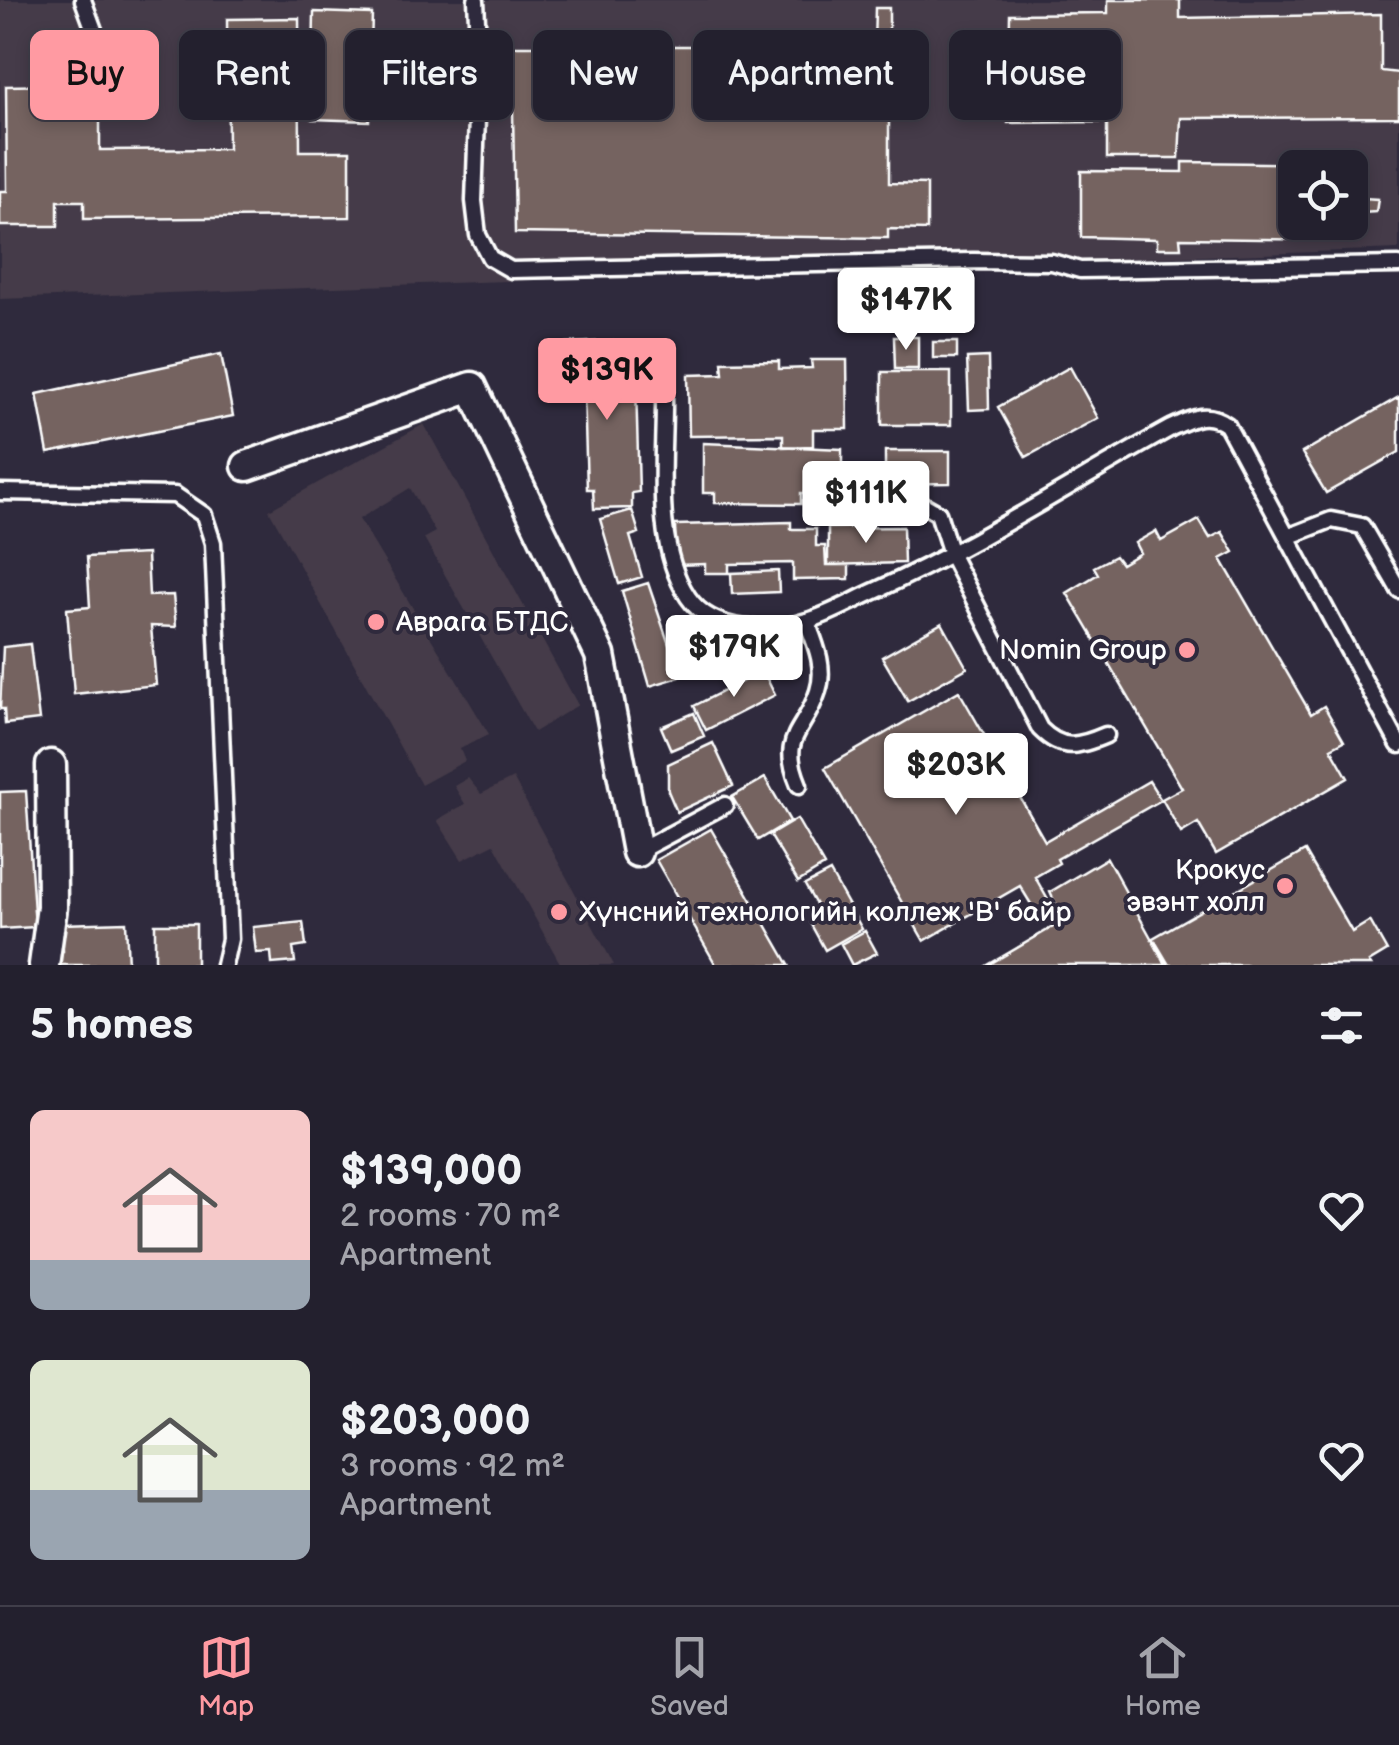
<!DOCTYPE html>
<meta charset="utf-8">
<style>
:root{--surface:#23202e;--page:#2f2d3a;--text:#f1f3f6;--muted:#a3a3aa;--line:#403e4a;--accent:#ff9aa2}
body{margin:0;font-family:"Balsamiq Sans",sans-serif;background:var(--page);color:var(--text);height:100vh;display:flex;flex-direction:column;font-size:38px;white-space:nowrap}
*{box-sizing:border-box;margin:0}
p{font-size:32px;color:var(--muted)}
.icon{flex:none;width:55px;height:55px;fill:none;stroke:currentColor;stroke-width:2;stroke-linecap:round;stroke-linejoin:round}
.map{position:relative;height:965px;overflow:hidden}
.drawer{display:flex;flex-direction:column;background:var(--surface);flex:1}
.drawer>*{flex:none}
.banner{position:absolute;left:30px;top:30px;width:1340px;height:90px;display:flex;gap:20px}
.controls{position:absolute;left:1278px;top:150px;display:grid;gap:20px}
.controls a{display:grid;place-items:center;width:90px;height:90px;border-radius:15px;background:var(--surface);box-shadow:0 5px 15px #0003,0 0 0 2px var(--line);font-size:50px}
.price{position:absolute;translate:-50% -85px;padding:0 22px;border-radius:10px;background:#fff;color:#222;font-size:32px;line-height:65px;filter:drop-shadow(0 2px 5px #0008)}
.price::after{content:'';position:absolute;left:50%;top:60px;width:30px;height:22px;margin-left:-15px;background:inherit;clip-path:polygon(0 0,100% 0,50% 100%)}
.price.active{background:var(--accent);color:#111}
ul{padding:0;list-style:none}
li{display:flex;align-items:center;gap:30px;height:250px;padding:0 30px}
li span{display:grid;place-items:center;flex:none;width:280px;height:200px;border-radius:15px;color:#555}
li>.icon{margin-inline-start:auto}
span .icon{width:120px;height:120px;fill:#fffc;stroke-width:1}
li b{font-size:42px}
h2{display:flex;justify-content:space-between;align-items:center;height:120px;padding:0 30px;font-size:42px}
.chip{padding:0 35px;border-radius:15px;background:var(--surface);box-shadow:0 5px 15px #0003,0 0 0 2px var(--line);font-size:35px;line-height:90px}
.chip.active{background:var(--accent);color:#111}
.dock{display:flex;justify-content:space-around;align-items:center;height:140px;border-top:2px solid var(--line);background:var(--surface);font-size:28px;color:var(--muted)}
.dock a{display:grid;justify-items:center;gap:5px}
.dock .active{color:var(--accent)}
.map>svg:first-child{display:block}
.built{fill:#443b48;fill-rule:evenodd}
.building{fill:#746361;stroke:#fff;stroke-width:2.5;fill-rule:evenodd}
.lines{fill:none;stroke-linecap:round;stroke-linejoin:round}
.service-casing{stroke:#fff;stroke-width:21}
.minor-casing{stroke:#fff;stroke-width:35}
.service{stroke:#2f2a3d;stroke-width:14}
.minor{stroke:#2f2a3d;stroke-width:28}
.poi-dot{fill:#ff9aa2;stroke:#2f2a3d;stroke-width:4}
.labels{text-anchor:middle;dominant-baseline:central;stroke-width:8;stroke-linejoin:round;paint-order:stroke}
.poi-label{font-size:28px;fill:#fff;stroke:#2f2a3d;text-anchor:start}
</style>
<div class="map">
<svg width="1399" height="965" viewBox="0 0 1399 965">
<rect width="100%" height="100%" fill="#2f2a3d"/>
<filter id="ink" filterUnits="userSpaceOnUse"><feTurbulence type="fractalNoise" baseFrequency=".01" numOctaves="2"/><feDisplacementMap in="SourceGraphic" scale="20" xChannelSelector="R" yChannelSelector="G"/><feConvolveMatrix kernelMatrix="1 2 1 2 8 2 1 2 1" color-interpolation-filters="sRGB"/></filter>
<g filter="url(#ink)">
<path class="built" d="M0,0h1399v249l-1399,50zM1295,168h55v54h-55z
M424,424l154,281 -44,27 -110,-194 11,-6 -25,-44 -51,31 130,215 -29,15 5,12 -44,24 -152,-275z
M468,778l13,16 32,-16 101,187h-53l-67,-121 -32,16 -25,-40 28,-16 -11,-18z"/>
<path class="building" d="M1108,0h72v18l201,-4v57l18,2v44l-218,1 -2,40h-72v-36l-99,1 2,-109 98,-1z
M875,8h14v175l38,1v46l-39,-1v9l-373,-5 -3,-187h362z
M314,12l58,2 -3,107 -57,-2z
M299,18l1,133h50v66l-266,2v-18h-26v25h-58v-35h7l-1,-105 51,-1v30h43v35l128,-1 -1,-130z
M1183,162l171,2 1,12 9,1 -1,21 15,1 -2,13 -15,1 -1,21 -31,-1 1,7 -150,-2 1,10h-24v-9l-76,-2v-66l102,1zM1295,168h55v54h-55z
M894,337h24v32h-23z
M614,341v26l14,-1v20l8,-1 3,107 -7,1v15l-38,1 -1,-20h-6l-3,-98h-15l-2,-48z
M933,342h24v16h-24z
M221,354l12,62 -185,37 -11,-59z
M988,357l1,52 -20,1 -2,-52z
M811,360h36l1,69h-35v17l-30,1v-12l-94,1 -1,-61 35,-1 -1,-12 57,-1v8l33,-1z
M1070,367l28,51 -72,39 -28,-50z
M882,372h69v53h-69z
M1399,397v55l-73,41 -24,-40z
M703,443l139,6v44h-41v11l-86,-1v-10h-12z
M885,451h65v32l-65,1z
M632,510l7,23 -9,3 12,41 -23,7 -19,-65z
M1199,520l11,18 12,-6 12,20 -13,7 90,155 13,-8 20,35 -13,7 17,30 -132,76 -18,-31 -17,10 -19,-34 20,-11 -115,-195 31,-19 -4,-7 21,-11 6,8 19,-11 -5,-10 21,-12 5,10z
M791,522v7h25v17h9l1,19h23v14l-56,1v-17l-64,1v9h-24v-9l-29,1 -1,-40z
M903,527l1,36 -76,2v-37z
M147,554l2,42 24,-1 3,32 -25,-1 5,59 -82,9 -7,-85 23,-2 -3,-50z
M778,571l1,21 -47,2 -1,-21z
M648,583l32,94 -30,9 -28,-95z
M942,623l25,45 -59,33 -26,-44z
M30,644l9,76 -34,4 -1,-15h-4l3,-62z
M763,671l12,24 -69,35 -12,-24z
M959,691l86,150 104,-60 12,19 -104,59 2,4 -24,14 21,37 -14,8 -22,-36 -96,55 -99,-173z
M694,713l10,23 -33,14 -10,-23z
M713,743l20,43 -56,26 -9,-21v-27z
M765,778l25,43 -32,19 -26,-43z
M26,791l9,136 -35,2v-137z
M797,819l27,47 -26,16 -28,-47z
M711,829l78,136h-73l-60,-105z
M1305,851l47,81 18,-11 17,30 -18,11 2,3h-202l-16,-27z
M1107,858l59,107h-178l75,-44 -13,-29z
M830,872l32,57 -37,21 -17,-31 12,-7 -15,-27z
M126,922l2,43h-74v-13l9,-1 -1,-27z
M303,922l3,24 -13,2 2,14 -23,2 -1,-12 -15,1 -3,-26z
M155,924h41v41h-41z
M865,931l12,22 -25,12 -11,-21z"/>
<g class="lines">
<g class="service-casing">
<path id="service" d="M83,0l22,60 45,18
M476,0l3,63 -5,138 4,34 12,23 21,12 462,-9 79,1 28,8 319,-5
M664,395c1,63 -12,148 24,202 25,37 82,36 119,24 24,-7 47,-21 70,-31 102,-46 196,-108 294,-162 21,-10 36,-18 56,-3l172,320
M0,492l175,3 29,20 9,28 17,396 -6,26
M904,503l18,1 16,9 14,44 88,172c22,22 38,18 66,6
M1290,536l41,-16 31,6 37,64
M799,785c-21,-50 6,-52 19,-94 8,-24 -3,-48 -11,-69
M637,852l88,-47"/>
</g>
<g class="minor-casing">
<path id="minor" d="M247,466l225,-79 128,268 37,197
M44,965l8,-58 -1,-142"/>
</g>
<use href="#service" class="service"/>
<use href="#minor" class="minor"/>
</g>
</g>
<g class="poi-dot">
<circle cx="376" cy="622" r="10"/>
<circle cx="1187" cy="650" r="10"/>
<circle cx="1285" cy="886" r="10"/>
<circle cx="559" cy="912" r="10"/>
</g>
<g class="labels">
<g class="poi-label">
<text x="396" y="622">Аврага БТДС</text>
<text x="1167" y="650" text-anchor="end">Nomin Group</text>
<text x="1265" y="870" text-anchor="end">Крокус<tspan x="1265" dy="32">эвэнт холл</tspan></text>
<text x="579" y="912">Хүнсний технологийн коллеж 'B' байр</text>
</g>
</g>
</svg>
<div class="controls">
<a><svg class="icon" aria-label="locate" viewBox="0 0 24 24"><circle cx="12" cy="12" r="6"/><path d="M12 2v4M12 18v4M2 12h4M18 12h4"/></svg></a>
</div>
<b class="price" style="left:906px;top:353px">$147K</b>
<b class="price active" style="left:607px;top:423px">$139K</b>
<b class="price" style="left:866px;top:546px">$111K</b>
<b class="price" style="left:734px;top:700px">$179K</b>
<b class="price" style="left:956px;top:818px">$203K</b>
<div class="banner">
<a class="chip active">Buy</a>
<a class="chip">Rent</a>
<a class="chip">Filters</a>
<a class="chip">New</a>
<a class="chip">Apartment</a>
<a class="chip">House</a>
</div>
</div>
<section class="drawer">
<h2>5 homes<svg class="icon" aria-label="filters" viewBox="0 0 24 24"><path d="M4 7h16M4 17h16"/><circle cx="9" cy="7" r="2"/><circle cx="15" cy="17" r="2"/></svg></h2>
<ul>
<li><span style="background:linear-gradient(#f6c9c9 75%,#9aa5b1 0)"><svg class="icon" aria-label="home" viewBox="0 0 24 24"><path d="M3 11l9-7 9 7M6 9v11h12V9"/></svg></span><div><b>$139,000</b><p>2 rooms · 70 m²</p><p>Apartment</p></div><svg class="icon" aria-label="heart" viewBox="0 0 24 24"><path d="M12 20l-8-8c-3-5 5-10 8-4 3-6 11-1 8 4z"/></svg></li>
<li><span style="background:linear-gradient(#dfe7d0 65%,#9aa5b1 0)"><svg class="icon" aria-label="home" viewBox="0 0 24 24"><path d="M3 11l9-7 9 7M6 9v11h12V9"/></svg></span><div><b>$203,000</b><p>3 rooms · 92 m²</p><p>Apartment</p></div><svg class="icon" aria-label="heart" viewBox="0 0 24 24"><path d="M12 20l-8-8c-3-5 5-10 8-4 3-6 11-1 8 4z"/></svg></li>
</ul>
</section>
<nav class="dock">
<a class="active"><svg class="icon" aria-label="map" viewBox="0 0 24 24"><path d="M3 6l6-2 6 2 6-2v14l-6 2-6-2-6 2zM9 4v14M15 6v14"/></svg>Map</a>
<a><svg class="icon" aria-label="saved" viewBox="0 0 24 24"><path d="M7 4h10v16l-5-4-5 4z"/></svg>Saved</a>
<a><svg class="icon" aria-label="home" viewBox="0 0 24 24"><path d="M3 11l9-7 9 7M6 9v11h12V9"/></svg>Home</a>
</nav>
